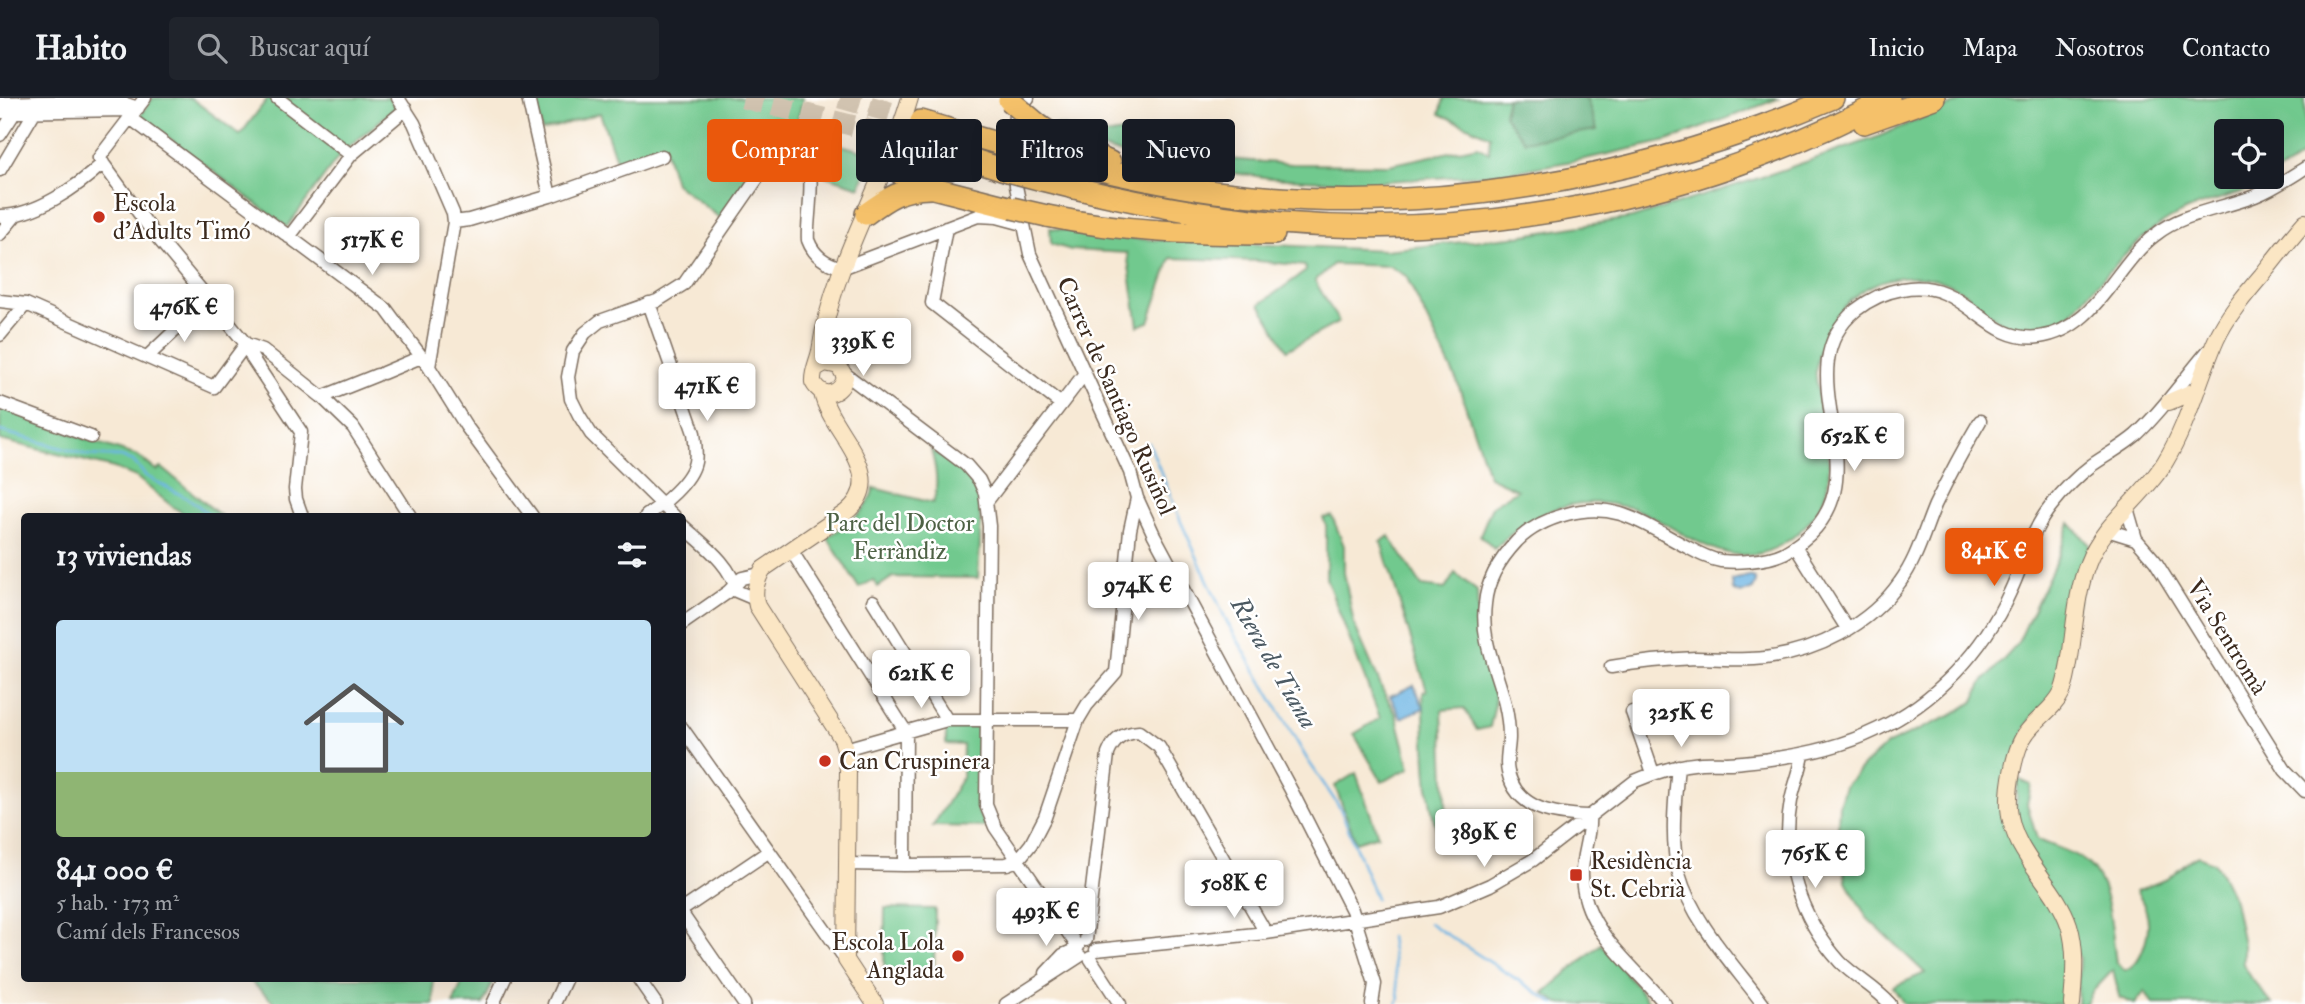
<!DOCTYPE html>
<html lang="es">
<meta charset="utf-8">
<style>
:root{--surface:#171b24;--page:#20242c;--text:#f1f3f6;--muted:#9ea1a6;--line:#363941;--accent:#ea580c}
body{margin:0;font-family:"IM FELL Double Pica",serif;background:var(--page);color:var(--text);height:100vh;display:flex;flex-direction:column;font-size:26px;white-space:nowrap}
*{box-sizing:border-box;margin:0}
p{font-size:23px;color:var(--muted)}
.icon{flex:none;width:38px;height:38px;fill:none;stroke:currentColor;stroke-width:2;stroke-linecap:round;stroke-linejoin:round}
.map{position:relative;flex:1;overflow:hidden}
.details{position:absolute;left:21px;top:415px;width:665px;height:469px;display:flex;flex-direction:column;background:var(--surface);border-radius:7px;box-shadow:0 7px 28px #0002}
.details>*{flex:none}
.hud{position:absolute;left:707px;top:21px;width:665px;height:63px;display:flex;gap:14px}
.tools{position:absolute;left:2214px;top:21px;display:grid;gap:14px}
.tools a{display:grid;place-items:center;width:70px;height:70px;border-radius:7px;background:var(--surface);box-shadow:0 7px 28px #0002;font-size:35px}
.price{position:absolute;translate:-50% -60px;padding:0 16px;border-radius:7px;background:#fff;color:#222;font-size:23px;line-height:46px;filter:drop-shadow(0 2px 4px #0008)}
.price::after{content:'';position:absolute;left:50%;top:42px;width:21px;height:16px;margin-left:-10px;background:inherit;clip-path:polygon(0 0,100% 0,50% 100%)}
.price.on{background:var(--accent);color:#fff}
ul{padding:0;list-style:none}
li{display:grid;align-content:center;gap:14px;height:371px;padding:0 35px}
li+li{border-top:2px solid var(--line)}
li span{display:grid;place-items:center;height:217px;border-radius:7px;color:#555}
li>.icon{margin-inline-start:auto}
span .icon{width:126px;height:126px;fill:#fffc;stroke-width:1}
li b{font-size:30px}
h2{display:flex;justify-content:space-between;align-items:center;height:84px;padding:0 35px;font-size:30px}
.pill{padding:0 24px;border-radius:7px;background:var(--surface);box-shadow:0 7px 28px #0002;font-size:24px;line-height:63px}
.pill.on{background:var(--accent);color:#fff}
header{display:flex;align-items:center;gap:42px;box-sizing:border-box;height:98px;padding:0 35px;background:var(--surface);border-bottom:2px solid var(--line)}
header strong{font-size:33px}
nav{display:flex;gap:38px;margin-inline-start:auto;font-size:24px}
.search{width:490px;height:63px;background:var(--page);display:flex;align-items:center;gap:18px;box-sizing:border-box;padding:0 24px;border-radius:7px;color:var(--muted);font-size:26px}
.map>svg:first-child{display:block}
.green{fill:#71c98e;stroke:#567a56;stroke-width:2}
.forest{fill:#5cad79;stroke:#4c6c4c;stroke-width:2}
.water{fill:#6bb4e3;stroke:#536f80;stroke-width:2}
.lines{fill:none;stroke-linecap:round;stroke-linejoin:round}
.stream{stroke:#6bb4e3;stroke-width:2.5}
.highway-tunnel{stroke:#d1c3b0;stroke-width:21;stroke-dasharray:21 10;stroke-linecap:butt}
.street-casing{stroke:#7d6d5e;stroke-width:15}
.secondary-casing{stroke:#7d6d5e;stroke-width:18}
.highway-casing{stroke:#7d6d5e;stroke-width:24}
.street{stroke:#fff;stroke-width:12}
.secondary{stroke:#fbe6c4;stroke-width:16}
.highway{stroke:#f5c16b;stroke-width:21}
.highway-bridge-casing{stroke:#7d6d5e;stroke-width:24;stroke-linecap:butt}
.highway-bridge{stroke:#f5c16b;stroke-width:21}
.poi-dot{fill:#c8321e;stroke:#fff;stroke-width:2.5}
.labels{text-anchor:middle;dominant-baseline:central;stroke-width:5;stroke-linejoin:round;paint-order:stroke}
.poi-label{font-size:24px;fill:#3b2a1e;stroke:#fff;text-anchor:start}
.street-label{font-size:24px;fill:#3b2a1e;stroke:#fff}
.park-label{font-size:24px;fill:#4e6245;stroke:#fff}
.water-label{font-size:26px;font-style:italic;fill:#4c5a63;stroke:#fff}
</style>
<header>
<strong>Habito</strong>
<div class="search"><svg class="icon" aria-label="search" viewBox="0 0 24 24"><circle cx="10" cy="10" r="6"/><path d="M15 15l6 6"/></svg>Buscar aquí</div>
<nav><a>Inicio</a><a>Mapa</a><a>Nosotros</a><a>Contacto</a></nav>
</header>
<div class="map">
<svg width="2305" height="906" viewBox="0 0 2305 906">
<rect width="100%" height="100%" fill="#fff"/>
<filter id="ink" filterUnits="userSpaceOnUse"><feTurbulence type="fractalNoise" baseFrequency=".0143" numOctaves="2"/><feDisplacementMap in="SourceGraphic" scale="14" xChannelSelector="R" yChannelSelector="G"/><feConvolveMatrix kernelMatrix="1 2 1 2 8 2 1 2 1" color-interpolation-filters="sRGB"/></filter>
<filter id="wash" filterUnits="userSpaceOnUse"><feTurbulence type="fractalNoise" baseFrequency=".00686" numOctaves="4" result="noise"/><feDisplacementMap in="SourceGraphic" scale="28" xChannelSelector="R" yChannelSelector="G"/><feGaussianBlur stdDeviation="1.57" result="paint"/><feColorMatrix in="noise" values="0 0 0 0 0 0 0 0 0 0 0 0 0 0 0 0 0 1.4 0 .05"/><feComposite in="paint" operator="in"/></filter>
<g filter="url(#wash)">
<rect width="100%" height="100%" fill="#f7e9d5"/>
<path class="green" d="M153,0h38l49,37 28,-37h121l7,9 -56,48 -53,72 -147,-111z
M534,0h269l-6,26 34,18 41,12 -12,33 -41,-13c-2,-30 -29,-51 -52,-23l-47,67 -45,-35 -11,-37 -45,23 -19,-56 -58,18z
M1444,0h336l-113,43 -82,18 -87,15 -142,9 -85,-5 -107,-14 -25,-5 -50,-15 -35,-19 52,10 22,-4 16,4 20,23 29,-8 20,8 79,6 97,1 89,-19 11,7 1,-17 -50,-22z
M1968,0h337v56l-33,22v-45h-46v46h44c-9,5 -18,11 -29,15 -33,11 -59,16 -88,38 -25,19 -45,43 -66,65 -7,8 -14,18 -22,24 -10,8 -24,9 -36,10 -29,3 -47,-25 -69,-39 -30,-19 -74,-18 -102,4 -22,16 -38,47 -42,74 -1,7 1,15 2,22 4,42 25,88 -4,125 -10,14 -25,27 -41,34 -51,23 -96,-25 -141,-41 -7,-2 -15,-2 -21,-4 -48,-7 -83,13 -117,45l-14,-14 12,-29 25,-16 -28,-13 -32,-96 -51,-105 -17,-10 -56,-2 -18,17 24,41 -52,28 -27,-46 46,-33 -1,-5 -47,-5 -87,-3 -22,64 -11,4 -11,-73 -56,-3 -20,-6 -1,-16 87,11 248,11 126,-13 121,-19 127,-40 116,-40z
M0,309l94,35 44,14 19,15 4,-4 60,49h-33l-15,-9 -37,-30 -22,-9 -114,-28z
M931,352c16,11 36,23 44,40 9,18 4,66 3,88l-85,-1 -15,10 -5,-7 -14,8 -32,-51c19,-11 42,-26 47,-49l59,15c6,-18 3,-35 -2,-53z
M1332,418l12,30v27l10,51 30,69 12,21 14,54 -28,14 -28,-48 26,-16 -54,-140v-53l-3,-7z
M2070,425l20,22 -33,143 -32,40 -19,75 49,106 12,34v61h-163l-11,-17 32,-14 -58,-55 -21,-37 -8,-51 1,-25 6,-19 18,-20 25,-22 66,-30 20,-13 8,-18 35,-38 41,-88z
M1389,438l33,50 23,3 10,-16 22,18 2,51 5,20 10,21 1,21 -5,23 -13,3 -13,-22 -22,2 5,116 -10,4c-14,-43 -11,-92 -14,-138l4,-1 -46,-149z
M946,628h32v86l8,15 -53,-1 29,-48 1,-33 -17,-1z
M1356,675l22,62 -22,7 -21,-56z
M2018,681l13,6 -4,19 10,35c16,8 36,12 50,24 25,22 24,69 29,99l9,8c18,-6 27,-42 21,-59 -2,-7 -6,-14 -10,-20l31,-12 21,-18 10,-5 16,6 7,11 13,27 9,44v20l9,15 20,25h-119l-8,-13 -10,13 -15,-6 -7,-28 -21,22 -6,12h-9l2,-46 -61,-134 -2,-17z
M885,810l50,1 -1,61h-50z
M1601,846l50,60h-92l-15,-11z
M247,880h186l1,26h-158z
M464,880h31l-12,26h-30z"/>
<path class="forest" d="M1507,0h72l8,2 10,30 -73,11 -20,-26z"/>
<path class="water" d="M1749,478l5,2 2,4 -3,7 -12,5 -8,-4 -1,-10z
M1414,587l10,23 -23,10 -11,-22z"/>
<g class="lines">
<path class="stream" d="M0,333l87,24 34,2 12,4 13,15 46,25 19,15
M1149,345l32,79 46,100 80,137 33,49 36,90
M1429,825l126,81
M1390,839l9,62 -2,5"/>
</g>
</g>
<g filter="url(#ink)">
<g class="lines">
<path class="highway-tunnel" d="M743,0l171,43
M840,0l81,23"/>
<g class="street-casing">
<path id="street" d="M145,0l-46,60 53,73 94,113 17,6 59,47 31,30 57,89
M277,0l74,57
M398,0l16,25 39,90 1,9 -25,145
M528,0l22,98
M1028,0l-13,14 -1,22 2,52 14,68 100,218 7,26 17,37 137,255 61,120 23,74 -3,20
M0,5l114,-3 24,8
M0,14l129,-2
M130,20l256,191 43,58 37,59 66,90
M0,37l15,-23
M0,72l35,-59
M0,118c35,0 78,-29 103,-53
M454,124l15,-2 81,-24 112,-40
M946,130l-14,75 129,101
M0,136l15,-18
M289,139l62,-82 55,-46
M0,203l26,3 188,83 32,-43
M0,237l26,-31
M246,246l6,14 49,74 -6,57 1,10 6,17
M147,259l52,-49
M383,275l38,-16
M844,275l122,92 13,15 6,13 4,33 -3,279 9,22 83,120
M322,299l55,-22
M0,305l91,34
M987,403l98,-128
M2127,410l9,31 19,22 130,209 20,21
M646,418c16,-11 45,-34 49,-54 2,-10 0,-19 -1,-29l-45,-130
M674,418l-83,-82 -12,-19 -8,-16 -3,-22 5,-26 12,-18 15,-12 57,-20 27,-17 93,-134c51,-26 28,69 31,90 6,16 17,23 34,28l136,-52 19,1 26,7
M682,427c19,18 50,39 54,66l19,8
M2107,432l29,9
M1795,448l53,84
M791,452l115,182 -1,128 -1,5 -58,-1
M873,503l74,119
M682,526l46,-32 14,-14 18,-4
M1611,569c28,-5 57,-8 85,-9 23,0 46,3 69,0 51,-6 105,-33 135,-76 17,-23 24,-51 35,-77 14,-29 29,-57 45,-84
M1632,614l21,61
M682,630l164,232
M845,651l102,-29h131
M1803,656c-2,16 -9,31 -12,47 -11,58 10,118 49,161 15,15 36,26 50,42
M1678,668c-3,32 -8,77 1,108 13,47 55,91 84,130
M1589,718c-32,-1 -72,-5 -81,-44 -3,-11 1,-23 1,-35 0,-50 -30,-85 -24,-133 2,-25 16,-46 32,-63 14,-14 31,-22 50,-27 50,-14 79,12 120,33 11,6 22,12 34,14 9,1 19,1 28,0 12,-1 25,-3 35,-8 116,-65 -8,-177 72,-243 14,-11 29,-18 46,-21 65,-12 80,55 137,48 58,-8 75,-71 116,-102 29,-23 67,-26 100,-39 18,-7 34,-18 50,-28
M1589,718c2,20 -8,39 -7,59 1,57 52,89 83,129
M904,767l103,-1 11,-4 13,-16 14,-27 33,-97 9,-15 29,-33 14,-142 7,-32
M682,812l86,-58
M682,816l62,90
M1086,842l22,-186c6,-15 15,-21 31,-22l20,15 107,186
M1096,852l170,-17 173,-26 51,-22 43,-25 102,-79c21,-9 43,-16 66,-18 14,-1 28,1 42,-1 46,-4 92,-12 133,-32 59,-27 108,-80 134,-138 14,-29 20,-60 41,-86 12,-15 25,-29 41,-41 14,-10 30,-18 44,-30 28,-26 47,-55 72,-84
M1090,860l30,46
M1046,875l17,-18 14,-6
M638,880l18,26
M493,906l12,-26
M554,906l12,-26
M1006,906l74,-48"/>
</g>
<g class="secondary-casing">
<path id="secondary" d="M816,270l9,-5 14,3 6,11c-4,19 -23,22 -32,5 -1,-10 5,-21 7,-31 13,-89 65,-167 90,-253
M822,295c9,41 70,83 23,120l-82,56c-7,12 -10,23 -6,37l85,133 3,10 3,21 -2,190 29,44
M2169,304l28,-12
M2072,906c2,-26 5,-54 -3,-79 -14,-42 -57,-71 -60,-117 -1,-20 5,-60 18,-76 10,-14 27,-23 35,-40 5,-12 7,-28 9,-41 4,-29 6,-61 17,-88 15,-40 55,-65 77,-101 23,-38 33,-81 51,-122 11,-24 29,-45 46,-65 14,-18 28,-36 43,-53"/>
</g>
<g class="highway-casing">
<path id="highway" d="M921,23l86,25
M1864,25l70,-25
M1040,28l19,13 51,23
M915,43l93,30
M1040,57c58,15 116,29 176,37 211,27 423,-12 617,-94
M889,58l12,18 17,10 94,24
M1042,82c79,20 158,36 239,43 209,17 423,-26 608,-125
M866,116c23,-17 35,-25 64,-26
M1047,118c75,16 150,18 227,18"/>
</g>
<use href="#street" class="street"/>
<use href="#secondary" class="secondary"/>
<use href="#highway" class="highway"/>
<g class="highway-bridge-casing">
<path id="highway-bridge" d="M1009,2l31,26
M1007,48l33,9
M1008,73l34,9
M1012,110l35,8"/>
</g>
<use href="#highway-bridge" class="highway-bridge"/>
</g>
</g>
<g class="poi-dot">
<circle cx="99" cy="119" r="7"/>
<circle cx="825" cy="663" r="7"/>
<rect x="1569" y="770" width="14" height="14" rx="3.5"/>
<circle cx="958" cy="858" r="7"/>
</g>
<g class="labels">
<g class="poi-label">
<text x="113" y="105">Escola<tspan x="113" dy="28">d’Adults Timó</tspan></text>
<text x="839" y="663">Can Cruspinera</text>
<text x="1590" y="763">Residència<tspan x="1590" dy="28">St. Cebrià</tspan></text>
<text x="944" y="844" text-anchor="end">Escola Lola<tspan x="944" dy="28">Anglada</tspan></text>
</g>
<g class="street-label">
<text transform="translate(1116 298) rotate(66)">Carrer de Santiago Rusiñol</text>
<text transform="translate(2227 539) rotate(58)">Via Sentromà</text>
</g>
<g class="park-label">
<text x="900" y="425">Parc del Doctor<tspan x="900" dy="28">Ferràndiz</tspan></text>
</g>
<g class="water-label">
<text transform="translate(1274 565) rotate(60)">Riera de Tiana</text>
</g>
</g>
</svg>
<div class="tools">
<a><svg class="icon" aria-label="locate" viewBox="0 0 24 24"><circle cx="12" cy="12" r="6"/><path d="M12 2v4M12 18v4M2 12h4M18 12h4"/></svg></a>
</div>
<b class="price" style="left:372px;top:179px">517K €</b>
<b class="price" style="left:184px;top:246px">476K €</b>
<b class="price" style="left:863px;top:280px">339K €</b>
<b class="price" style="left:707px;top:325px">471K €</b>
<b class="price" style="left:1854px;top:375px">652K €</b>
<b class="price on" style="left:1994px;top:490px">841K €</b>
<b class="price" style="left:1138px;top:524px">974K €</b>
<b class="price" style="left:921px;top:612px">621K €</b>
<b class="price" style="left:1681px;top:651px">325K €</b>
<b class="price" style="left:1484px;top:771px">389K €</b>
<b class="price" style="left:1815px;top:792px">765K €</b>
<b class="price" style="left:1234px;top:822px">508K €</b>
<b class="price" style="left:1046px;top:850px">493K €</b>
<div class="hud">
<a class="pill on">Comprar</a>
<a class="pill">Alquilar</a>
<a class="pill">Filtros</a>
<a class="pill">Nuevo</a>
</div>
<section class="details">
<h2>13 viviendas<svg class="icon" aria-label="filters" viewBox="0 0 24 24"><path d="M4 7h16M4 17h16"/><circle cx="9" cy="7" r="2"/><circle cx="15" cy="17" r="2"/></svg></h2>
<ul>
<li><span style="background:linear-gradient(#bfe0f5 70%,#8fb573 0)"><svg class="icon" aria-label="home" viewBox="0 0 24 24"><path d="M3 11l9-7 9 7M6 9v11h12V9"/></svg></span><div><b>841 000 €</b><p>5 hab. · 173 m²</p><p>Camí dels Francesos</p></div></li>
</ul>
</section>
</div>
